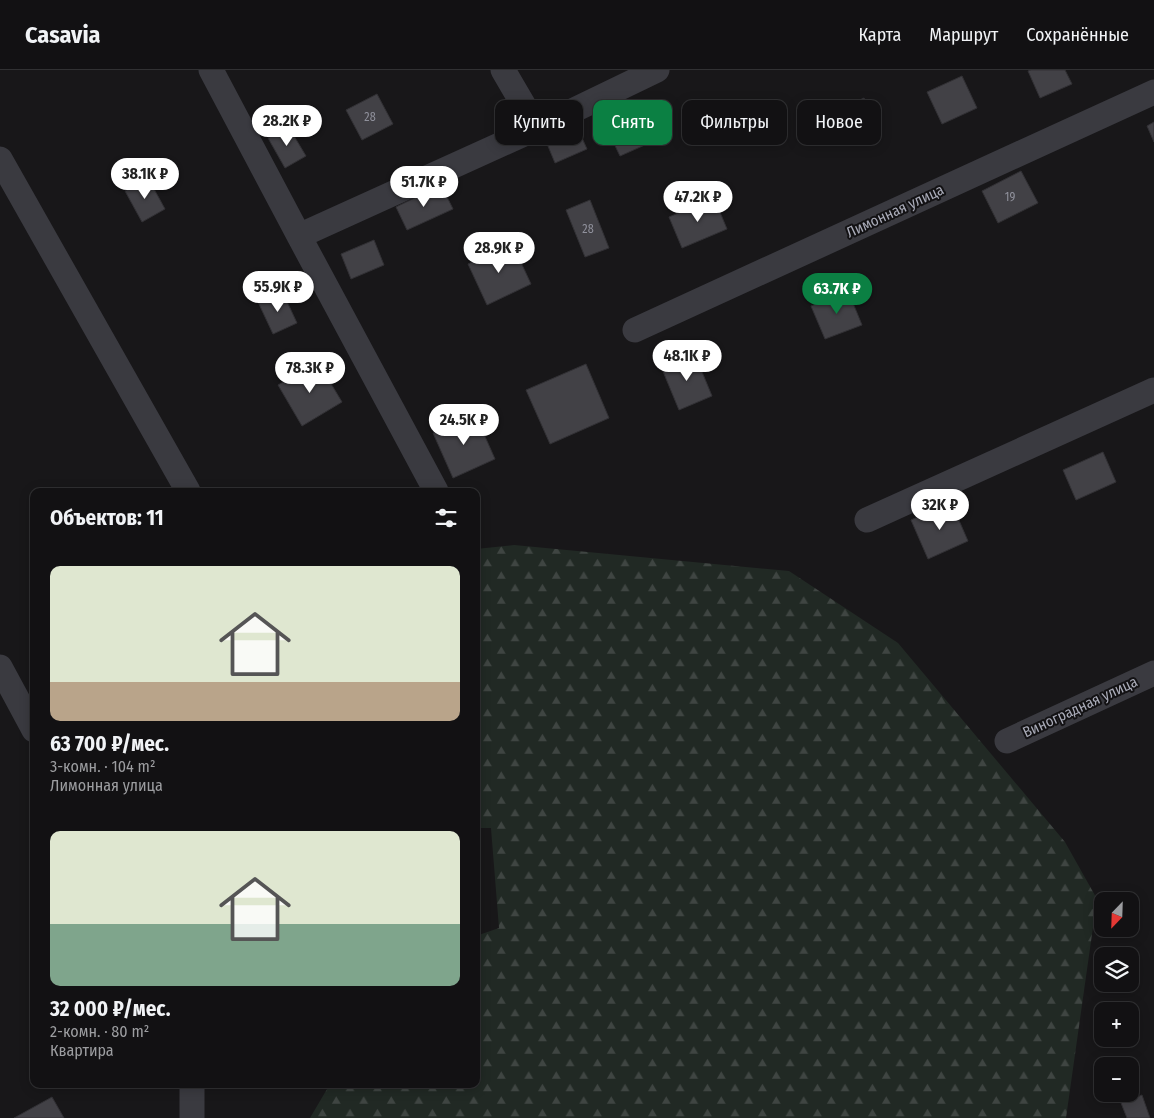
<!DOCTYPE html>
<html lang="ru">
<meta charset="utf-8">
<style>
:root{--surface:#121113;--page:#1f1f21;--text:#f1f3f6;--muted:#9c9da0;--line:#313133;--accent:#0b8043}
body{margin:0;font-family:"Fira Sans Condensed",sans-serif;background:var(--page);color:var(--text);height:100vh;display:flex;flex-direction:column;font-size:19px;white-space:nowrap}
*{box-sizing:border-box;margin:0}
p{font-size:16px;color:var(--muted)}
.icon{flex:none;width:28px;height:28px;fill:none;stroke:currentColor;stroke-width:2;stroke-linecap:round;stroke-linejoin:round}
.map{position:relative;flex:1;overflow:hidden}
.details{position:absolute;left:30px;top:418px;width:450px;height:600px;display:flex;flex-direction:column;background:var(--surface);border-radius:10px;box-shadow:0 2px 12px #0003,0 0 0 1px var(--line)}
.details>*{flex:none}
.banner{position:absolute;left:495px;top:30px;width:475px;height:45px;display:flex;gap:10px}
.needle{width:32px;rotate:203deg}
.buttons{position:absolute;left:1094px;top:822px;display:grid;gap:10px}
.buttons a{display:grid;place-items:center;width:45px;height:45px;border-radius:10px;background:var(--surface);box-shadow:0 2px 12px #0003,0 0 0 1px var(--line);font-size:25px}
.price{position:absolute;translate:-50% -42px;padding:0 11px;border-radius:18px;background:#fff;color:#222;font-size:16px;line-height:32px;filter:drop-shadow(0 1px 2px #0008)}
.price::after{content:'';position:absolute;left:50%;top:30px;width:15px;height:11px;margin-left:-8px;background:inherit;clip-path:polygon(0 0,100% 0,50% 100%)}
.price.current{background:var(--accent);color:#fff}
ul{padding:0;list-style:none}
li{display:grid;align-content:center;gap:10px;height:265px;padding:0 20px}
li span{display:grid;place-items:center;height:155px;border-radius:10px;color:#555}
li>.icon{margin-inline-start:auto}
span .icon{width:90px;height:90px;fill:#fffc;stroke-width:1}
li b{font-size:21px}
h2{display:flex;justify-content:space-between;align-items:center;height:60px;padding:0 20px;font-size:21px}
.pill{padding:0 18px;border-radius:10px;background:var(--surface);box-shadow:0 2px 12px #0003,0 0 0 1px var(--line);font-size:18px;line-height:45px}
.pill.current{background:var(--accent);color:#fff}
header{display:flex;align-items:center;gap:30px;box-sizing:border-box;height:70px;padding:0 25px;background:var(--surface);border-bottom:1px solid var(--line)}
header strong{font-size:24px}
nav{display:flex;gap:28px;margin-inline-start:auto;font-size:18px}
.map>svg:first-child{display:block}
.forest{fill:url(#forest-firs)}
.building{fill:#424146;stroke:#323135}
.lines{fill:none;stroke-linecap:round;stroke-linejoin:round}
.minor{stroke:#3a3a40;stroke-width:25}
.labels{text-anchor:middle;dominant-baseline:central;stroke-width:4;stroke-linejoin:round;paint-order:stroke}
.number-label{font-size:12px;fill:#90919c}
.street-label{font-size:15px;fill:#aaacb9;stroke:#131214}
</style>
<header>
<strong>Casavia</strong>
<nav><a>Карта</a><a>Маршрут</a><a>Сохранённые</a></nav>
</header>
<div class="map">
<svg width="1154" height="1048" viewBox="0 0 1154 1048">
<defs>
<pattern id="forest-firs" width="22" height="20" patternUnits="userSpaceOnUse" patternTransform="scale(1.25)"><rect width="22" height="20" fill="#212924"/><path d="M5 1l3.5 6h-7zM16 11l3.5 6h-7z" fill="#3f4542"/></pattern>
</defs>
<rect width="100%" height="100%" fill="#181719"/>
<path class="forest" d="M514,475l275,26 109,72 167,199 32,57 -31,219h-756l20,-34h146v-148l23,-8 -8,-100h-15v-279z"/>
<path class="building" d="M1031,0h34l7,14 -32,14 -12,-27z
M962,6l15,32 -35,16 -15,-32z
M377,24l16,30 -31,16 -16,-30z
M864,28l12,26 -32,15 -12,-26z
M633,47l14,27 -27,12 -13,-27z
M574,50l13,29 -32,14 -12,-29z
M1154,52v20l-7,-16z
M288,56l18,30 -21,12 -17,-30z
M1021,101l17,32 -40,20 -16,-32z
M148,108l17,31 -23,13 -17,-31z
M441,115l12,24 -46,21 -11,-23z
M714,128l13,31 -45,19 -13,-31z
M590,130l19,48 -24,9 -19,-47z
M374,170l10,25 -33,14 -10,-25z
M512,173l19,41 -44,21 -19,-41z
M282,221l15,32 -24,11 -15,-32z
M848,221l14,34 -37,14 -14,-33z
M695,285l17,41 -33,14 -17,-41z
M318,292l24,40 -40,24 -24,-41z
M586,294l23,54 -59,26 -24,-54z
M475,344l20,45 -42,19 -20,-45z
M1103,382l13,30 -40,18 -13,-30z
M951,432l17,39 -40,18 -17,-39z
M1142,1025l8,23h-23l-6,-15z
M52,1027l12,21h-50z"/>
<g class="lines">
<path class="minor" d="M211,0l88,166 137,255
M503,0l34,58
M0,89l188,332
M299,166l238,-108 120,-58
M635,260l519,-238
M867,450l287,-130
M0,597l34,63
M1007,671l147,-68
M192,1014v34"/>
</g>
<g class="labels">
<g class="number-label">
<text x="370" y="47">28</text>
<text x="1010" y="127">19</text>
<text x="588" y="159">28</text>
</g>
<g class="street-label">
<text transform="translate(895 141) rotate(-25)">Лимонная улица</text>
<text transform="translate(1080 637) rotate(-25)">Виноградная улица</text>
</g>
</g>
</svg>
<div class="buttons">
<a><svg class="needle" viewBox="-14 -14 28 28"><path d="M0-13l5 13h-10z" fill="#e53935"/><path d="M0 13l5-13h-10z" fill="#9c9da0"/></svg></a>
<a><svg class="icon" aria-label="layers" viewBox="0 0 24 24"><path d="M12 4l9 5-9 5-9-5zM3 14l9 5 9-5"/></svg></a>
<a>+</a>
<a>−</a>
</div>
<b class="price" style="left:287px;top:77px">28.2K ₽</b>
<b class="price" style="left:145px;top:130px">38.1K ₽</b>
<b class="price" style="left:424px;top:138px">51.7K ₽</b>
<b class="price" style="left:698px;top:153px">47.2K ₽</b>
<b class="price" style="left:499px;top:204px">28.9K ₽</b>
<b class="price" style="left:278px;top:243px">55.9K ₽</b>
<b class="price current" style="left:837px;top:245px">63.7K ₽</b>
<b class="price" style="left:687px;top:312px">48.1K ₽</b>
<b class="price" style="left:310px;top:324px">78.3K ₽</b>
<b class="price" style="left:464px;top:376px">24.5K ₽</b>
<b class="price" style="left:940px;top:461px">32K ₽</b>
<div class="banner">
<a class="pill">Купить</a>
<a class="pill current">Снять</a>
<a class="pill">Фильтры</a>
<a class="pill">Новое</a>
</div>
<section class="details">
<h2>Объектов: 11<svg class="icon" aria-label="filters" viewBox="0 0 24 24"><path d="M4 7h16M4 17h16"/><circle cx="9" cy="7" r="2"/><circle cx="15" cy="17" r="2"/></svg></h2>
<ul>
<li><span style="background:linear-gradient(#dfe7d0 75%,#b9a48a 0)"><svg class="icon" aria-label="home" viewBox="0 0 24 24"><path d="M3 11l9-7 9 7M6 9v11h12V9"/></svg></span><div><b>63 700 ₽/мес.</b><p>3-комн. · 104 m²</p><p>Лимонная улица</p></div></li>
<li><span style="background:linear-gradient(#dfe7d0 60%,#7fa58c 0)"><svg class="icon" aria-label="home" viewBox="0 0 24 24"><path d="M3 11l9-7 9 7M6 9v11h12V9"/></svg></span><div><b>32 000 ₽/мес.</b><p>2-комн. · 80 m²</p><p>Квартира</p></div></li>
</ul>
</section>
</div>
